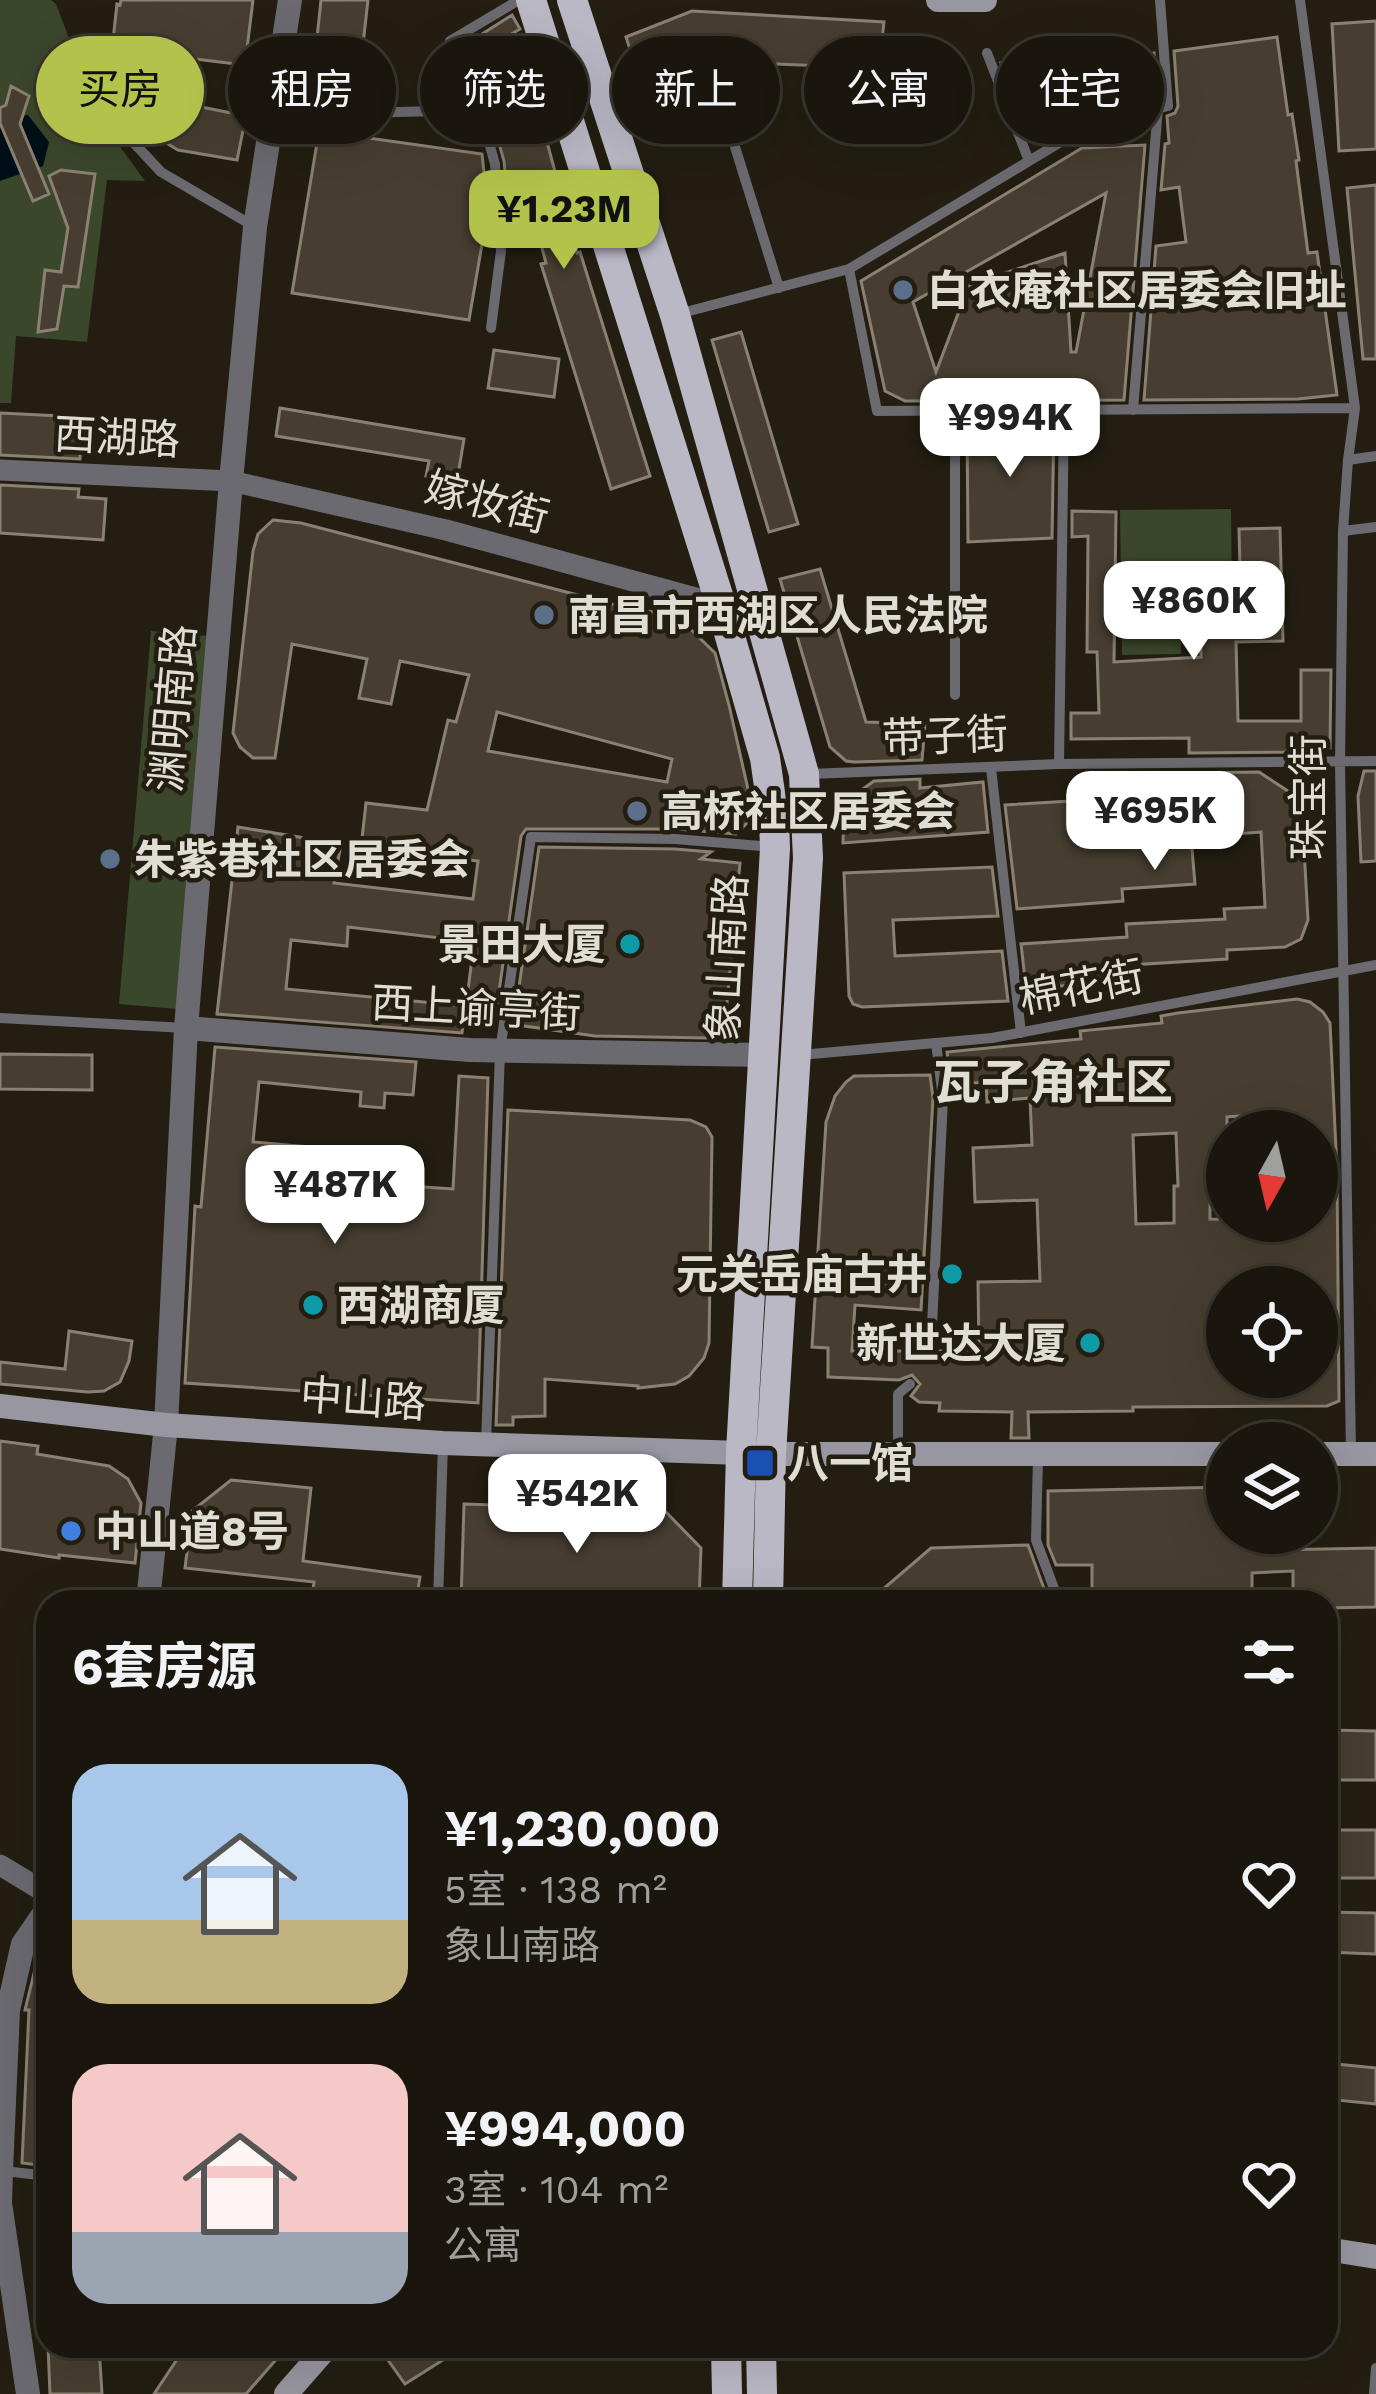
<!DOCTYPE html>
<html lang="zh">
<meta charset="utf-8">
<style>
:root{--surface:#1a160d;--page:#231f16;--text:#f1f3f6;--muted:#9f9f9d;--line:#38352e;--accent:#b3c24b}
body{margin:0;font-family:"Work Sans","Noto Sans SC",sans-serif;background:var(--page);color:var(--text);height:100vh;display:flex;flex-direction:column;font-size:45px;white-space:nowrap}
*{box-sizing:border-box;margin:0}
p{font-size:39px;color:var(--muted)}
.icon{flex:none;width:66px;height:66px;fill:none;stroke:currentColor;stroke-width:2;stroke-linecap:round;stroke-linejoin:round}
.map{position:relative;flex:1;overflow:hidden}
.details{position:absolute;left:36px;top:1590px;width:1302px;height:768px;display:flex;flex-direction:column;background:var(--surface);border-radius:36px;box-shadow:0 12px 48px #0002,0 0 0 3px var(--line)}
.details>*{flex:none}
.top-card{position:absolute;left:36px;top:36px;width:1305px;height:108px;display:flex;gap:24px}
.needle{width:78px;rotate:188deg}
.controls{position:absolute;left:1206px;top:1110px;display:grid;gap:24px}
.controls a{display:grid;place-items:center;width:132px;height:132px;border-radius:50%;background:var(--surface);box-shadow:0 12px 48px #0002,0 0 0 3px var(--line);font-size:60px}
.price{position:absolute;translate:-50% -102px;padding:0 27px;border-radius:24px;background:#fff;color:#222;font-size:39px;line-height:78px;filter:drop-shadow(0 3px 6px #0008)}
.price::after{content:'';position:absolute;left:50%;top:72px;width:36px;height:27px;margin-left:-18px;background:inherit;clip-path:polygon(0 0,100% 0,50% 100%)}
.price.selected{background:var(--accent);color:#111}
ul{padding:0;list-style:none}
li{display:flex;align-items:center;gap:36px;height:300px;padding:0 36px}
li span{display:grid;place-items:center;flex:none;width:336px;height:240px;border-radius:36px;color:#555}
li>.icon{margin-inline-start:auto}
span .icon{width:144px;height:144px;fill:#fffc;stroke-width:1}
li b{font-size:51px}
h2{display:flex;justify-content:space-between;align-items:center;height:144px;padding:0 36px;font-size:51px}
.chip{padding:0 42px;border-radius:54px;background:var(--surface);box-shadow:0 12px 48px #0002,0 0 0 3px var(--line);font-size:42px;line-height:108px}
.chip.selected{background:var(--accent);color:#111}
.map>svg:first-child{display:block}
.green{fill:#3b472b}
.water{fill:#000f17}
.building{fill:#473e31;stroke:#8b8173;stroke-width:3;fill-rule:evenodd}
.lines{fill:none;stroke-linecap:round;stroke-linejoin:round}
.service{stroke:#6c6a71;stroke-width:10}
.minor{stroke:#6c6a71;stroke-width:21}
.tertiary{stroke:#6c6a71;stroke-width:24}
.secondary{stroke:#9896a1;stroke-width:24}
.primary{stroke:#bbb8c6;stroke-width:30}
.service-dot{fill:#5c6f8a;stroke:#231e11;stroke-width:4.5}
.culture-dot{fill:#0f9aa8;stroke:#231e11;stroke-width:4.5}
.transit-dot{fill:#1a4fb4;stroke:#231e11;stroke-width:4.5}
.shop-dot{fill:#3f7fe0;stroke:#231e11;stroke-width:4.5}
.labels{text-anchor:middle;dominant-baseline:central;stroke-width:9;stroke-linejoin:round;paint-order:stroke}
.poi-label{font-size:42px;font-weight:bold;fill:#e0ddd4;stroke:#231e11;text-anchor:start}
.street-label{font-size:42px;fill:#e0ddd4;stroke:#231e11}
.quarter-label{font-size:48px;font-weight:bold;fill:#e0ddd4;stroke:#231e11}
</style>
<div class="map">
<svg width="1376" height="2394" viewBox="0 0 1376 2394">
<rect width="100%" height="100%" fill="#231e11"/>
<path class="green" d="M0,0h51l5,4 44,115 45,62 -38,-1 -20,162 -71,-6 -5,67h-11z
M1231,509l1,88 -51,1v56l-59,1 -2,-145z
M151,631l58,5 -32,373 -58,-5z"/>
<path class="water" d="M28,115l21,27 -6,24 -43,15v-62z"/>
<path class="building" d="M121,0h132l-8,65 -133,-16 5,-45 3,1z
M321,0h47l-7,62 -46,-5z
M692,11l192,11 -5,46 -181,-7 6,35 -54,16 -24,-75z
M512,15l8,14 -31,18 -7,-13z
M1376,21v128l-37,2 -7,-127z
M1277,37l11,78 4,-1 7,46 -3,1 12,92 9,-1 20,143 -39,4 -154,1 12,-154 30,-4 -7,-55 -18,3 4,-46 4,-1 -2,-27 8,-3 3,-7 -4,-55z
M1141,49l1,6 12,-2 4,45 -29,8 -104,18 -24,-61z
M527,68l50,185 3,-1 70,224 -39,13 -70,-225 5,-1 -11,-41 -19,6 -9,-34 -3,-33 -23,-81z
M11,86l18,10 -9,28 29,70 -16,7 -33,-78v-15l6,-3z
M137,94l109,22 -9,44 -59,-10 -25,-15 -17,-17z
M319,131l163,23 6,55 -19,111 -177,-27z
M1145,145l-21,255 -219,1 -20,-10 -24,-110 221,-133zM1106,193l-30,159h-5l-6,-99 -96,32 -33,87 -23,-70z
M61,170l34,4 -17,113 -14,-1 -7,43 -19,3 7,-62 16,2 7,-44 -19,-52z
M1376,185v174h-13l-16,-171z
M741,332l57,192 -29,8 -57,-192z
M494,350l65,9 -5,38 -66,-9z
M280,408l184,31 -7,42 -31,-5 3,-15 -153,-25z
M0,413l81,4 -1,42 -80,-4z
M967,420h87l-2,118 -84,4z
M0,485l79,4 -1,8 28,2 -3,41 -103,-7z
M1072,511l44,1 -2,150 87,-5 -1,-37 29,-1 -1,-14h26l-1,-37h-13l-1,-39 41,-1 3,113 -47,1 2,79h63v-51h30l-1,78h-17l1,4 -125,1v-15l-118,1v-26h28l-2,-61h-10l1,-116 -16,1z
M273,520l28,3 323,84 53,9 38,37 14,52 23,102 -2,13 -14,14 -60,-5h-150l-5,7 -26,184 -31,-4 -2,17 -245,-19 21,-187 103,17 -7,39 139,16 5,-38 -117,-14 5,-44 61,7 21,-90 8,2 13,-47 -69,-14 -9,43 -32,-6 8,-39 -75,-15 -17,114h-22l-13,-11 -7,-14 20,-182 5,-17zM497,712l175,47 -5,23 -179,-31zM348,927l126,15 -8,64 -180,-17 5,-49 56,6z
M820,569l46,153 59,2 -3,36 -68,2 -8,-1 -16,-14 -50,-168z
M1364,771h12v90l-15,1 -3,-66z
M1259,772l38,25 5,15 6,108 -7,19 -16,8 -58,3v9l-97,6 2,17 -106,6 -5,-44 106,-7 -1,-13 99,-5 -1,-10 41,-2 -4,-75 -70,5 4,47 -73,5 1,12 -106,8 -12,-104 183,-11 1,-21z
M920,779v9l63,-6 5,50 -145,11 1,-38 6,-7 24,-17z
M539,847l136,2 36,3 -10,7 39,4 -15,161 -18,14 -112,-2 -78,-11 1,-3h-4z
M992,867l6,49 -105,4 2,36 107,-5 6,50 -146,6 -9,-3 -4,-8 -5,-123z
M1297,999l13,3 13,10 7,11 7,148 2,230 -12,5 -194,1v4l-105,1 1,26h-18l1,-26 -73,-1 1,-8 -21,-1 -8,-6 9,-12 -8,-9 -13,5 -71,-3v-29l-16,-1 14,-225 9,-26 11,-14 8,-6 76,-1 3,23 -12,212 -66,-5 -3,46h70l10,6 8,-6 39,-1 -1,-68 62,-1 -3,-81 -62,2 -2,-54 59,-3 -2,-47 -43,4 -1,-20 -35,3 -4,-33 134,-13 -1,-8 82,-8 -1,-7 17,-3zM1282,1113l1,18h34v90l-107,-2v-38l17,-1v-63zM1176,1133l2,53h-4v37l-38,1 -3,-89zM1227,1287h90v90h-90z
M215,1047l201,15 -3,33 -28,-2 -1,15 -24,-2 1,-14 -102,-10 -6,60 158,14 -2,30 44,3 6,-113 29,2 -10,325 -293,-20 10,-177 6,1z
M0,1054l92,1v35l-92,-1z
M508,1110l182,10 16,7 6,10 -3,206 -5,15 -15,18 -14,8 -37,4v-2l-93,-7v37l-32,1v8h-17z
M69,1331l63,10 -3,20 -9,21 -16,9 -16,1 -88,-8v-22l65,7z
M0,1441l38,5 -1,8 72,12 19,13 13,24 -6,60 -76,-8v3l-59,-9z
M231,1480l80,8 -8,73 117,16 -4,25h-105l3,-20 -129,-14 7,-57z
M1227,1487v46h39l1,17 109,-2v59l-50,1v-6h-33v-31l-41,2v29h-160v-37h-36l-8,-20v-54z
M464,1504l200,6 37,38 -2,54h-238z
M1028,1545l21,57h-181l63,-54z
M1326,1730l50,1v49h-50z
M1326,1830h50v48h-50z
M1326,1912l50,1v41l-50,-2z
M46,1940l2,1v225l-26,-3 7,-153h-4l15,-61z
M1326,2063l50,5v36l-50,-5z
M48,2346h51l3,48h-52z
M190,2346h98l-42,48h-92l26,-39 2,1z
M378,2346h87l-60,38z"/>
<g class="lines">
<path class="service" d="M1300,0l55,408 -7,52 -5,71 -3,232 11,691
M987,53l42,108
M717,89l62,199
M480,110l15,54 6,87 -10,77
M106,113l55,59 94,55
M275,115l205,-5 -11,-37 -19,-32 69,-41
M849,269l28,142 478,-3
M678,314l171,-45 235,-141 84,-22 -8,-106
M1133,410l25,-302
M955,411v284
M1348,460l28,-4
M1343,531l33,-4
M1059,764l5,-353
M991,768l30,265
M810,774l249,-10 317,-3
M0,1018l186,10
M800,1055l192,-17 384,-73
M931,1347l12,-249 -7,-55
M486,1444l14,-393 31,-214 144,2 97,8
M898,1453v-59l12,-10
M1038,1457l-2,83 23,62
M438,1602l5,-159
M4,2171l44,5
M1374,2394l2,-26"/>
<path class="minor" d="M0,470l231,11 215,49 275,75
M0,1865l48,29"/>
<path class="tertiary" d="M186,1028l284,22 294,5
M148,1602l18,-177 20,-397 45,-547 24,-254 35,-227
M28,2394l-28,-191 1,-32 7,-161 15,-66 25,-36"/>
<path class="secondary" d="M938,0h47
M0,1406l166,19 277,18 328,11h456
M1317,1454h59
M1326,2249l50,8
M286,2394l42,-48"/>
<path class="primary" d="M531,0l190,605 44,153 9,63 1,27 -34,604 -4,150
M572,0l103,315 129,459 4,84 -37,596 -3,148
M726,2346l1,48
M761,2346l1,48"/>
</g>
<g class="service-dot">
<circle cx="903" cy="290" r="12"/>
<circle cx="544" cy="615" r="12"/>
<circle cx="637" cy="811" r="12"/>
<circle cx="110" cy="859" r="12"/>
</g>
<g class="culture-dot">
<circle cx="630" cy="944" r="12"/>
<circle cx="952" cy="1274" r="12"/>
<circle cx="313" cy="1305" r="12"/>
<circle cx="1090" cy="1343" r="12"/>
</g>
<rect class="transit-dot" x="745" y="1448" width="30" height="30" rx="6"/>
<circle class="shop-dot" cx="71" cy="1531" r="12"/>
<g class="labels">
<g class="poi-label">
<text x="927" y="290">白衣庵社区居委会旧址</text>
<text x="568" y="615">南昌市西湖区人民法院</text>
<text x="661" y="811">高桥社区居委会</text>
<text x="134" y="859">朱紫巷社区居委会</text>
<text x="606" y="944" text-anchor="end">景田大厦</text>
<text x="928" y="1274" text-anchor="end">元关岳庙古井</text>
<text x="337" y="1305">西湖商厦</text>
<text x="1066" y="1343" text-anchor="end">新世达大厦</text>
<text x="787" y="1463">八一馆</text>
<text x="95" y="1531">中山道8号</text>
</g>
<g class="street-label">
<text transform="translate(117 437) rotate(3)">西湖路</text>
<text transform="translate(487 502) rotate(15)">嫁妆街</text>
<text transform="translate(173 708) rotate(-85)">渊明南路</text>
<text transform="translate(945 736) rotate(-2)">带子街</text>
<text transform="translate(1308 797) rotate(-90)">珠宝街</text>
<text transform="translate(727 958) rotate(-87)">象山南路</text>
<text transform="translate(1081 987) rotate(-11)">棉花街</text>
<text transform="translate(476 1008) rotate(3)">西上谕亭街</text>
<text transform="translate(363 1399) rotate(4)">中山路</text>
</g>
<g class="quarter-label">
<text x="1053" y="1082">瓦子角社区</text>
</g>
</g>
</svg>
<div class="controls">
<a><svg class="needle" viewBox="-14 -14 28 28"><path d="M0-13l5 13h-10z" fill="#e53935"/><path d="M0 13l5-13h-10z" fill="#9f9f9d"/></svg></a>
<a><svg class="icon" aria-label="locate" viewBox="0 0 24 24"><circle cx="12" cy="12" r="6"/><path d="M12 2v4M12 18v4M2 12h4M18 12h4"/></svg></a>
<a><svg class="icon" aria-label="layers" viewBox="0 0 24 24"><path d="M12 4l9 5-9 5-9-5zM3 14l9 5 9-5"/></svg></a>
</div>
<b class="price selected" style="left:564px;top:272px">¥1.23M</b>
<b class="price" style="left:1010px;top:480px">¥994K</b>
<b class="price" style="left:1194px;top:663px">¥860K</b>
<b class="price" style="left:1155px;top:873px">¥695K</b>
<b class="price" style="left:335px;top:1247px">¥487K</b>
<b class="price" style="left:577px;top:1556px">¥542K</b>
<div class="top-card">
<a class="chip selected">买房</a>
<a class="chip">租房</a>
<a class="chip">筛选</a>
<a class="chip">新上</a>
<a class="chip">公寓</a>
<a class="chip">住宅</a>
</div>
<section class="details">
<h2>6套房源<svg class="icon" aria-label="filters" viewBox="0 0 24 24"><path d="M4 7h16M4 17h16"/><circle cx="9" cy="7" r="2"/><circle cx="15" cy="17" r="2"/></svg></h2>
<ul>
<li><span style="background:linear-gradient(#a9c7e8 65%,#c2b280 0)"><svg class="icon" aria-label="home" viewBox="0 0 24 24"><path d="M3 11l9-7 9 7M6 9v11h12V9"/></svg></span><div><b>¥1,230,000</b><p>5室 · 138 m²</p><p>象山南路</p></div><svg class="icon" aria-label="heart" viewBox="0 0 24 24"><path d="M12 20l-8-8c-3-5 5-10 8-4 3-6 11-1 8 4z"/></svg></li>
<li><span style="background:linear-gradient(#f6c9c9 70%,#9aa5b1 0)"><svg class="icon" aria-label="home" viewBox="0 0 24 24"><path d="M3 11l9-7 9 7M6 9v11h12V9"/></svg></span><div><b>¥994,000</b><p>3室 · 104 m²</p><p>公寓</p></div><svg class="icon" aria-label="heart" viewBox="0 0 24 24"><path d="M12 20l-8-8c-3-5 5-10 8-4 3-6 11-1 8 4z"/></svg></li>
</ul>
</section>
</div>
